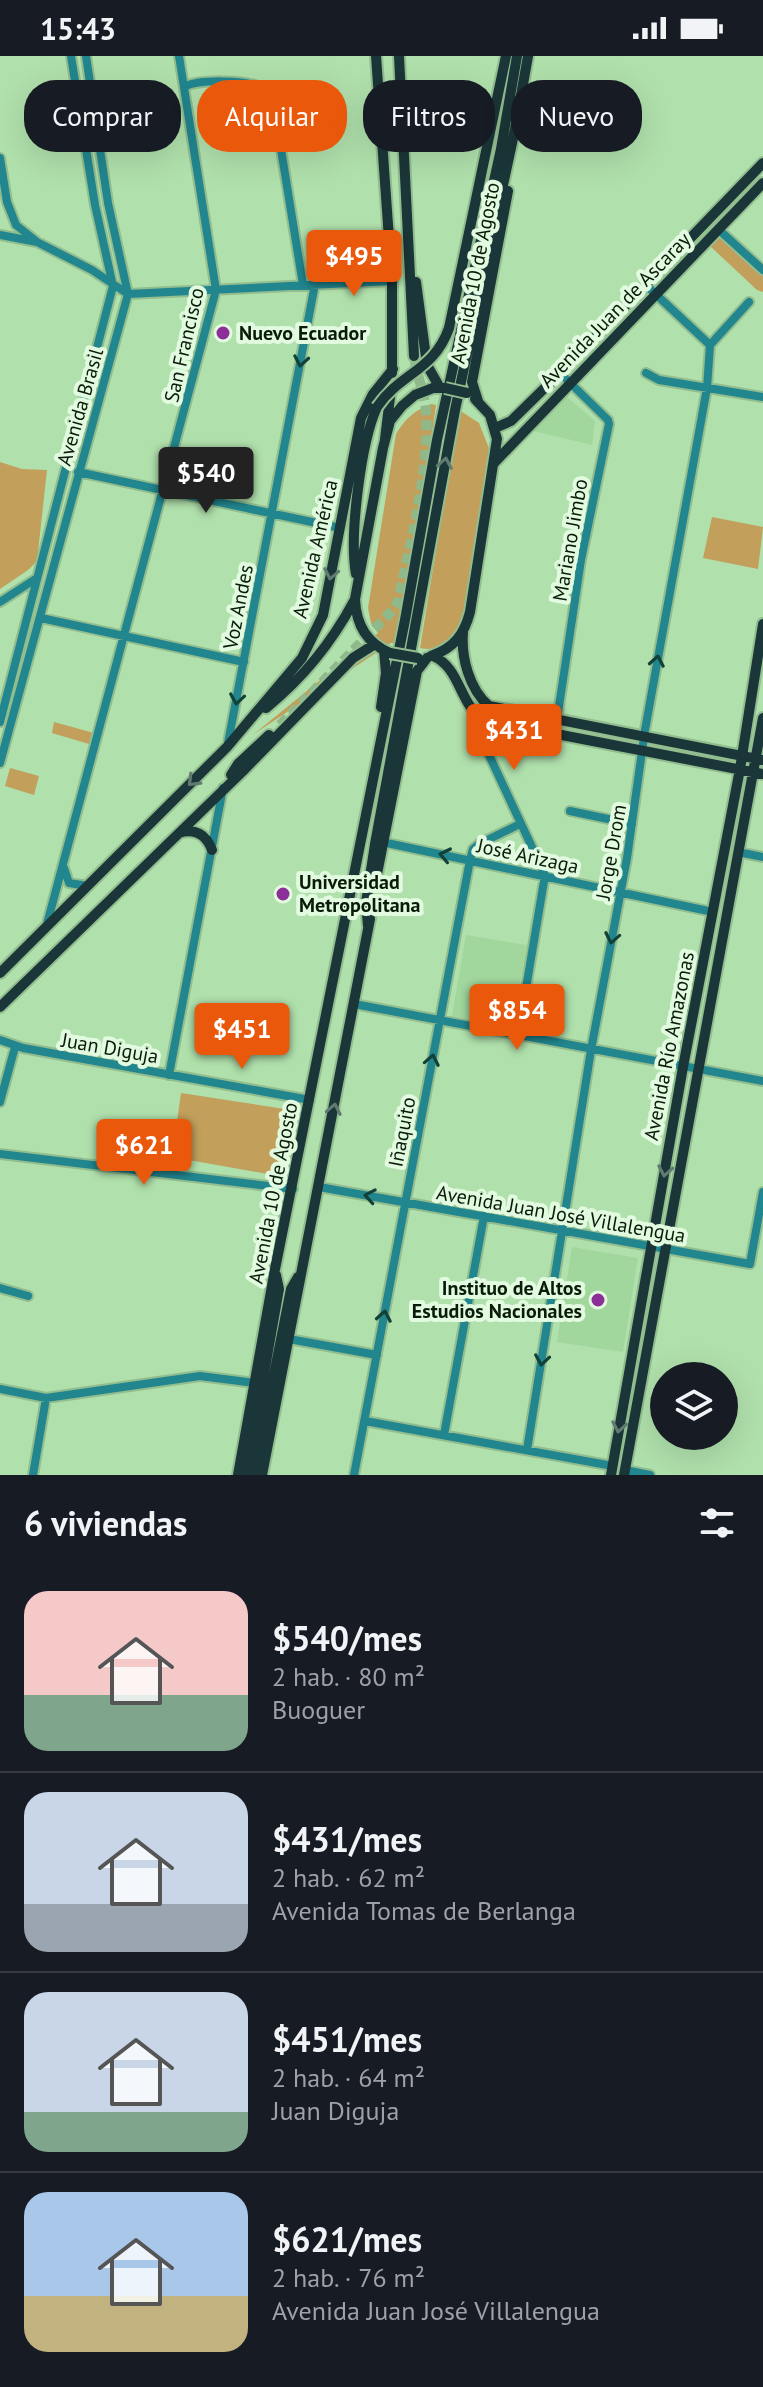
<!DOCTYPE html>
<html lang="es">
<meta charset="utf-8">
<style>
:root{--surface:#171b24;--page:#242831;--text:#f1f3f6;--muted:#9ea1a6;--line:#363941;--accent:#ea580c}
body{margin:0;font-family:"PT Sans",sans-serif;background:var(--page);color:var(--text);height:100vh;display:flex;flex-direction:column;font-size:30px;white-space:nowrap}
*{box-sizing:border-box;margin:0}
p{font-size:26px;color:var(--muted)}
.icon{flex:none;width:44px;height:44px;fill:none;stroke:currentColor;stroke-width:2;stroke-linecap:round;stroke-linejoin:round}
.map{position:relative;height:1419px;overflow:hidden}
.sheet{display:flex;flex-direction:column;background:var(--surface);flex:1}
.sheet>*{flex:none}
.top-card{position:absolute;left:24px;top:24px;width:716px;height:72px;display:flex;gap:16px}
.controls{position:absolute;left:650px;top:1306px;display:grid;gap:16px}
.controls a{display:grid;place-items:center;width:88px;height:88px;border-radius:50%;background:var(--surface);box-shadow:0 8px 32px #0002;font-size:40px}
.price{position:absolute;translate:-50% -68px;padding:0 18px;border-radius:8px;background:var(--accent);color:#fff;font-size:26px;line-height:52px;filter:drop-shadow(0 2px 4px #0008)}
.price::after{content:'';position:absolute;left:50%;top:48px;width:24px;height:18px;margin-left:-12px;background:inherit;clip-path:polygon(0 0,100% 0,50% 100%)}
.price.on{background:#222;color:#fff}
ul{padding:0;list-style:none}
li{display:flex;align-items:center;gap:24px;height:200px;padding:0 24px}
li+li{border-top:2px solid var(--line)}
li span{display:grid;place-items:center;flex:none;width:224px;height:160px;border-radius:24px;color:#555}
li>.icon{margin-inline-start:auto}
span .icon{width:96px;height:96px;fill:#fffc;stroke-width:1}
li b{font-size:34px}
h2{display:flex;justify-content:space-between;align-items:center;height:96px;padding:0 24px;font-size:34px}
.chip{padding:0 28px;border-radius:32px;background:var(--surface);box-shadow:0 8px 32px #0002;font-size:28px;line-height:72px}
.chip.on{background:var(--accent);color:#fff}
.status{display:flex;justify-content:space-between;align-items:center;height:56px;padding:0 40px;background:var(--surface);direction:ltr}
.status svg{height:22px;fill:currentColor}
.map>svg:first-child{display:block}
.built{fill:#a1d69d}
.green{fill:#c29f5b}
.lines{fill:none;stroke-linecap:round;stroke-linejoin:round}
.major-tunnel{stroke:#8fb98b;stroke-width:10;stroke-dasharray:10 5;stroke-linecap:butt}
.minor-casing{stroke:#92bd8f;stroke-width:12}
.major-casing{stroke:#92bd8f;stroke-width:14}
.minor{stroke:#21868e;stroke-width:8}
.major{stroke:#1b3638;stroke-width:10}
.major-bridge-casing{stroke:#92bd8f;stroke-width:14;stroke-linecap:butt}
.major-bridge{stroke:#1b3638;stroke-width:10}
.oneway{stroke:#124138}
.oneway2{stroke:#617b72}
.poi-dot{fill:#8d2f99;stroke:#e2fadf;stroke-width:3}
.labels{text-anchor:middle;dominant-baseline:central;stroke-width:8;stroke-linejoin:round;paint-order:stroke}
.street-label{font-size:20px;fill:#0a1c09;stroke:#e2fadf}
.poi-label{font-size:20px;font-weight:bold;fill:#0a1c09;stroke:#e2fadf;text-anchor:start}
</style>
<div class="status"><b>15:43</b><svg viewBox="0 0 49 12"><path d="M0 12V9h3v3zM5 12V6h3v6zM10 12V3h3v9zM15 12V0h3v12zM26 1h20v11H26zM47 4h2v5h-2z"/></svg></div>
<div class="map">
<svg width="763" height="1419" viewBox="0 0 763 1419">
<rect width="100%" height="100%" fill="#b0e0ac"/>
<path class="built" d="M567,341l28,24 -3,24 -58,-14z
M466,879l61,10 -15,81 -60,-10z
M572,1191l66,11 -15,94 -66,-10z"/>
<path class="green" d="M725,175l38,34v27l-6,-2 -47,-44z
M431,348l5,1 -19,129 -20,109h-6l-137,91 124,-101 -7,-10 -3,-15 28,-174c10,-16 18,-23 35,-30z
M459,354l20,13 11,28 -26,166c-9,19 -22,36 -44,31z
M0,406l22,7 25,1 -10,91 -9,9 -28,19z
M712,461l51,10 -5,42 -55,-11z
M54,666l40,11 -5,11 -37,-11z
M10,712l29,8 -5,19 -29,-9z
M181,1037l110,17 -12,66 -107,-19z"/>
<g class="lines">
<path class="major-tunnel" d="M280,669l113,-115 5,-8c12,-59 32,-131 28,-191 -1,-18 -10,-36 -12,-55"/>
<g class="minor-casing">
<path id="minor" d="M184,31c14,-8 62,-7 76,0 6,2 10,8 13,13l30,185
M0,102l7,44 9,23 20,16
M718,173l45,41
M0,179l37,7 55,28 36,24 264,-13
M710,289l39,-43
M646,317l13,7 104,17
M78,416l262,56
M0,546l37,-24
M41,562l203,44
M489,650l-8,24 1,10 63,135 -27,161
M0,666l113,-436 -18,-81 -24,-149
M555,677l26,-173 28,-136 -1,-4 -48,-47
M228,687l87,-459
M0,707l128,-469 -20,-91 -22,-147
M570,755l62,13
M382,786l331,70
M738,796l25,5
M64,812l5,15 19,3
M47,868l169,-634 -37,-234
M354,948l409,77
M0,984l23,8 287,52
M169,1019l54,-287
M0,1046l15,-55
M0,1098l293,35
M319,1131l431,77 13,-72
M0,1232l28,8
M289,1283l88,16
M0,1333l46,9 154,-22 55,7
M365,1365l248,45
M444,1379l40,-219
M527,1394l64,-400 36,-192 18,-128 62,-342 3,-43 -63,-59
M625,1414l25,5
M33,1419l13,-77
M354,1419l116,-615 3,-11 6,-5 41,-20"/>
</g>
<g class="major-casing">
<path id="major" d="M376,0l16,225v92
M399,0l15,300
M416,226l11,83 13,23
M449,272l57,-272
M478,345l-6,-19 36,-191
M495,372l16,-7 49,-48 203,-210
M385,383l6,-50
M494,407l269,-280
M356,518c-7,-38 5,-132 21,-167
M463,576c-2,25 6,57 26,74l274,54
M390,597c-24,-10 -34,-29 -35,-54l28,-151 7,-27 12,-15 13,-11 18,-7h12
M431,600c23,-8 33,-21 39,-44l27,-173 -7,-24 -15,-16
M433,600c28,12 26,49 51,64l279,54
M381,651l5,-34 -2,-23
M266,652c36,-29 66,-66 88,-107
M231,719l7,-11 31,-29
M179,777c16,-5 27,1 33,17
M375,828l42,-213 10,-13
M368,870l-2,-23 9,-59 80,-434 60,-281 13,-73
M0,917l227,-226 75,-89 21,-43 38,-197 12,-24 20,-25
M0,951l243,-236 110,-113 22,-14
M238,1419l37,-206 130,-649 32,-180 64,-291 16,-93
M246,1419l33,-186 -3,-14
M254,1419l37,-186 7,-12
M262,1419l108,-556
M611,1419l72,-408 57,-298 23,-145
M624,1419l139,-757"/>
</g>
<use href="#minor" class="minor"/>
<use href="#major" class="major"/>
<g class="major-bridge-casing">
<path id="major-bridge" d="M445,332l22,5
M377,351c23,-34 57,-36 72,-79
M390,597l28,5"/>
</g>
<use href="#major-bridge" class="major-bridge"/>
</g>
<defs><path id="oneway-chevron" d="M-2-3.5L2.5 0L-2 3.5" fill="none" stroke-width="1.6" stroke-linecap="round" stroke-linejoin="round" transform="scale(2)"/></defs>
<g class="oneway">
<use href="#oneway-chevron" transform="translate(301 305) rotate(100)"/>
<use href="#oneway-chevron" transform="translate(657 605) rotate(-80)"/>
<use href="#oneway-chevron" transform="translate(237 643) rotate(99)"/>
<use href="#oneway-chevron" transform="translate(445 799) rotate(-168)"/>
<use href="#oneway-chevron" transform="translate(612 882) rotate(101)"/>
<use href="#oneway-chevron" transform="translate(432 1004) rotate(-79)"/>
<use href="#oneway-chevron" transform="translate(370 1140) rotate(-170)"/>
<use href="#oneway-chevron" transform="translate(384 1260) rotate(-80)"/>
<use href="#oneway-chevron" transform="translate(542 1304) rotate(99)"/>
</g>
<g class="oneway2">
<use href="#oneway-chevron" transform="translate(445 407) rotate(-80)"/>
<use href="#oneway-chevron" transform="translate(331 518) rotate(101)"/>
<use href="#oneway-chevron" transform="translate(193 725) rotate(135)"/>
<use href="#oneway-chevron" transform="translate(334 1053) rotate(-79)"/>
<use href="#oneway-chevron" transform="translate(665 1115) rotate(100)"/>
<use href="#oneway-chevron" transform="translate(619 1371) rotate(100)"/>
</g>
<g class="poi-dot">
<circle cx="223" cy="277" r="8"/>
<circle cx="283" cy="838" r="8"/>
<circle cx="598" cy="1244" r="8"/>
</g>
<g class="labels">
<g class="street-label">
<text transform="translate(475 217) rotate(-79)">Avenida 10 de Agosto</text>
<text transform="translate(615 254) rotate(-46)">Avenida Juan de Ascaray</text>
<text transform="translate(184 289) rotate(-77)">San Francisco</text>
<text transform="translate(80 351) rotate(-74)">Avenida Brasil</text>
<text transform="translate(570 484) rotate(-80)">Mariano Jimbo</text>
<text transform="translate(315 493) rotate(-77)">Avenida América</text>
<text transform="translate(238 551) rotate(-79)">Voz Andes</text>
<text transform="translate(611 796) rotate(-80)">Jorge Drom</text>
<text transform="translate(528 800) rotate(12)">José Arizaga</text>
<text transform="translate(669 990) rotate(-79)">Avenida Río Amazonas</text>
<text transform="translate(110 992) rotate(10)">Juan Diguja</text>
<text transform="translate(402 1076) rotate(-79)">Iñaquito</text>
<text transform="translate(273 1137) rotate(-79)">Avenida 10 de Agosto</text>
<text transform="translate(561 1158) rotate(10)">Avenida Juan José Villalengua</text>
</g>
<g class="poi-label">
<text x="239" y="277">Nuevo Ecuador</text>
<text x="299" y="826">Universidad<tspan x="299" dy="23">Metropolitana</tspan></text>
<text x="582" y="1232" text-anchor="end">Instituo de Altos<tspan x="582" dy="23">Estudios Nacionales</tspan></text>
</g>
</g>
</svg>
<div class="controls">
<a><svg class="icon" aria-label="layers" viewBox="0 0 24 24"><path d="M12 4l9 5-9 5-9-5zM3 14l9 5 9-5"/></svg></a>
</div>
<b class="price" style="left:354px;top:242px">$495</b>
<b class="price on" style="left:206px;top:459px">$540</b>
<b class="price" style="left:514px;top:716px">$431</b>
<b class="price" style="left:517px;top:996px">$854</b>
<b class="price" style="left:242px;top:1015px">$451</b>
<b class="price" style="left:144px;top:1131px">$621</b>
<div class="top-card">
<a class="chip">Comprar</a>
<a class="chip on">Alquilar</a>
<a class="chip">Filtros</a>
<a class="chip">Nuevo</a>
</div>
</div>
<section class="sheet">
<h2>6 viviendas<svg class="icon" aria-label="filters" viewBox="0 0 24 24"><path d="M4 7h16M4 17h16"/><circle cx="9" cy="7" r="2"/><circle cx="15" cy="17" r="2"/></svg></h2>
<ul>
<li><span style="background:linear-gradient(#f6c9c9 65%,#7fa58c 0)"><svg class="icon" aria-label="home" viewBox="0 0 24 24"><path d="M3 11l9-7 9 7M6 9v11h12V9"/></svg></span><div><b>$540/mes</b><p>2 hab. · 80 m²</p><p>Buoguer</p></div></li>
<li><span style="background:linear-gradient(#c9d6e8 70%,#9aa5b1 0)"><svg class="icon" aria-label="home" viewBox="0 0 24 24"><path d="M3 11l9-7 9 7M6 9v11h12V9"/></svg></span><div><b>$431/mes</b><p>2 hab. · 62 m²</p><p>Avenida Tomas de Berlanga</p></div></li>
<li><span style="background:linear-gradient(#c9d6e8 75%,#7fa58c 0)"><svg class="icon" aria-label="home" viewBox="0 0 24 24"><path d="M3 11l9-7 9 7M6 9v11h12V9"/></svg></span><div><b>$451/mes</b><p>2 hab. · 64 m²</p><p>Juan Diguja</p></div></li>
<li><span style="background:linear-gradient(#a9c7e8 65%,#c2b280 0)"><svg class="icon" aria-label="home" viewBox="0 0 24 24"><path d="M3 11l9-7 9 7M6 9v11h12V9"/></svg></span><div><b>$621/mes</b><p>2 hab. · 76 m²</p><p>Avenida Juan José Villalengua</p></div></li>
</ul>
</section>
